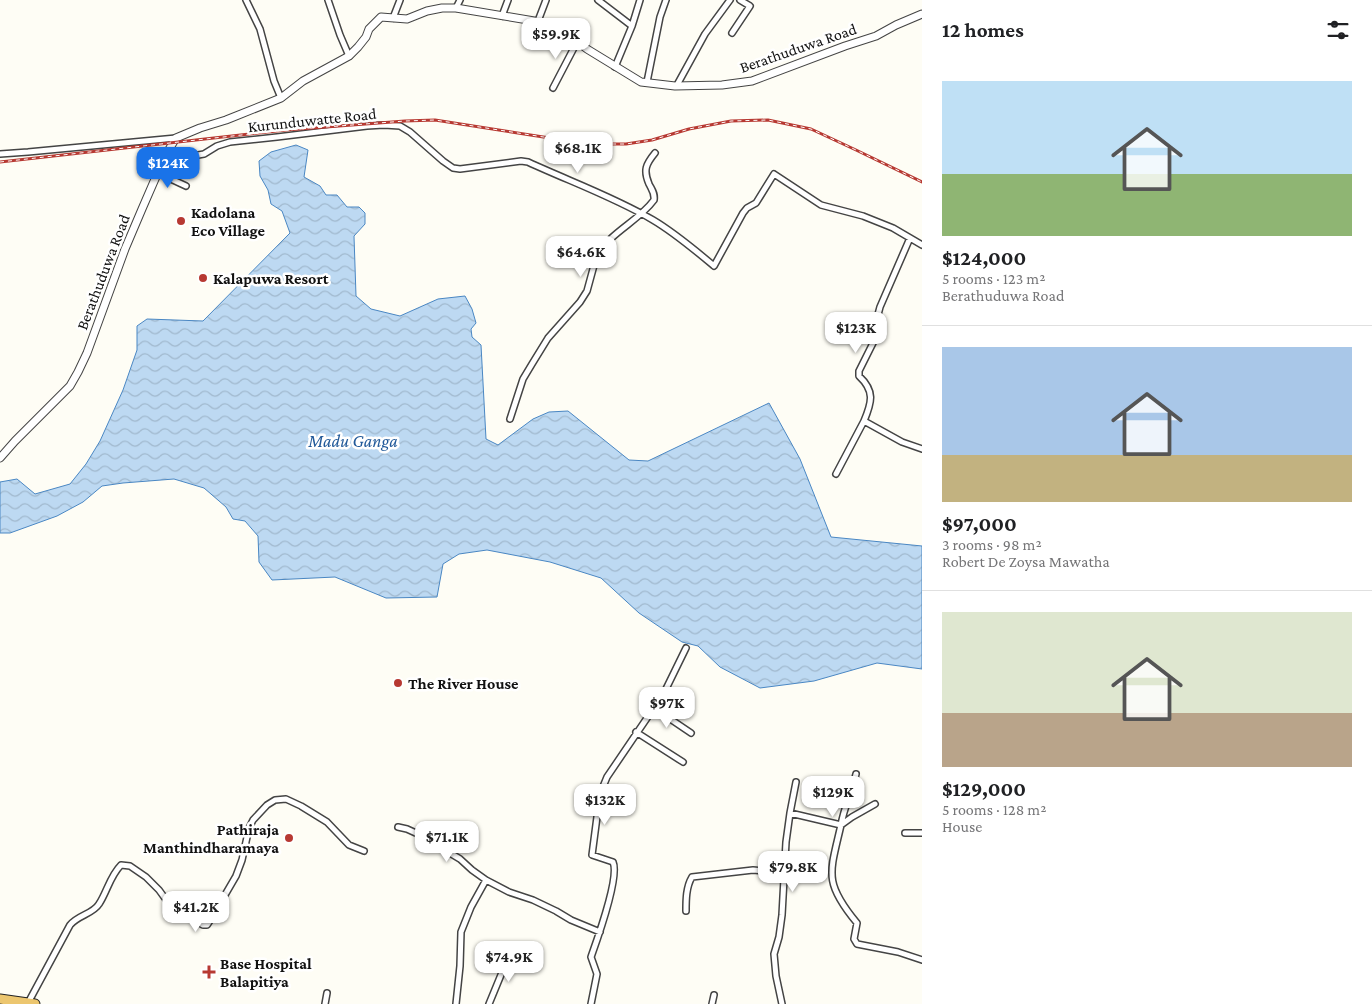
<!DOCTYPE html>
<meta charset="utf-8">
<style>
:root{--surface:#fff;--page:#f2f2f2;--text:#202124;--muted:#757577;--line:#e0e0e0;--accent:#1a73e8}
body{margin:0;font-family:"Crimson Pro",serif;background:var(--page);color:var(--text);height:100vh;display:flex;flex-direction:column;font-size:19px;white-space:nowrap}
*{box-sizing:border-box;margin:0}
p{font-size:16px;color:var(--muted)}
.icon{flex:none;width:28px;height:28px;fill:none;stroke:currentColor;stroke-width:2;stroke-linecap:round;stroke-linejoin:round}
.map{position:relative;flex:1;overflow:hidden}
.panel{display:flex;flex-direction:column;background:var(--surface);width:450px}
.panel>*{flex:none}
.price{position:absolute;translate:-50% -42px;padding:0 11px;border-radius:10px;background:#fff;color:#222;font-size:16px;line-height:32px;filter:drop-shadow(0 1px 2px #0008)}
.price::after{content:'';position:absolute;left:50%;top:30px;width:15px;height:11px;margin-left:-8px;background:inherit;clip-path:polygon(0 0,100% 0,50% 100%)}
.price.current{background:var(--accent);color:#fff}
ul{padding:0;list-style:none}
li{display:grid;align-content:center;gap:10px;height:265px;padding:0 20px}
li+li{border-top:1px solid var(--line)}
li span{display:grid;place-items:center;height:155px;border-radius:0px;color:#555}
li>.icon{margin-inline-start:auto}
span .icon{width:90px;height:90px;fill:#fffc;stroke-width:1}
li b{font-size:21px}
h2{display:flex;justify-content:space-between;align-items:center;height:60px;padding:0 20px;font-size:21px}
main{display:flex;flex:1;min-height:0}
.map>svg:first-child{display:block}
.water{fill:url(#water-waves);stroke:#4a87c3}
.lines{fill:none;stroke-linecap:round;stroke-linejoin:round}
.minor-casing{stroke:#444;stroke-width:8}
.tertiary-casing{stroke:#444;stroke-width:9}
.trunk-casing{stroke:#222;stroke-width:11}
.minor{stroke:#fff;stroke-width:5}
.tertiary{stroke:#fff;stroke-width:7}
.trunk{stroke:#ecc66f;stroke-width:9}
.rail-casing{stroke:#b73932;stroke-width:3}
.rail{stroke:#fff;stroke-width:1;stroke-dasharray:4;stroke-linecap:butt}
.poi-dot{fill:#b73932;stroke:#fff;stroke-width:2}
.labels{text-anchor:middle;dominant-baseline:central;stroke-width:5;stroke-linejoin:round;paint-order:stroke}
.street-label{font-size:16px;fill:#111;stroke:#fff}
.poi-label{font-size:16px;font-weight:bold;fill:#111;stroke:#fff;text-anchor:start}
.water-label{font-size:18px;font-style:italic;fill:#225a9a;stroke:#fff}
</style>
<main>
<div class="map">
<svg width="922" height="1004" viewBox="0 0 922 1004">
<defs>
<pattern id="water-waves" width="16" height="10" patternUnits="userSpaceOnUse" patternTransform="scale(1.25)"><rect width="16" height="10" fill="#bdd9f2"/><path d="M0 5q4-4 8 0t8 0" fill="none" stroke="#a1b9ce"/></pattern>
</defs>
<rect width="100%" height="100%" fill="#fefdf5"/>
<path class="water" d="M296,145l12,5 -4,27 16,9 6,9h11l10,12h12l6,6v11l-11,12 2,60 15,13 29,7 38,-17 27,-3 7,13 4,14 -5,6 1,8 9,8 5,94 12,6 35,-26 16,-7 19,-1 61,49 19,1 121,-58 31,56 31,78 91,9v123l-45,-6 -63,18 -54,7 -40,-21 -22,-21 -16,-4 -43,-29 -38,-35 -51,-16 -63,-12 -28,4 -16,10 -6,33 -51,1 -51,-21 -63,3 -13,-18 -1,-26 -13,-15 -12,-2 -7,-12 -22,-19 -30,-9 -51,4 -21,3 -19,16 -26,14 -47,17h-10v-51l17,-3 18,15 35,-10 16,-20 14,-23 23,-51 14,-40v-24l10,-7 56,2 87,-88 -8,-22 -11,-7 -3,-14 -8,-14 -1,-15 12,-9z"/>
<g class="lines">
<g class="minor-casing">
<path id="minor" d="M246,0l14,29 14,52 7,17
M328,0l12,35 9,21
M598,0l34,26
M456,8l4,-8
M502,16l6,-16
M393,18l7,-18
M538,21l8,-21
M732,33l18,-27 -10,-6
M615,67l17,-41 8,-26
M647,82l13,-65 6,-17
M677,85l28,-51 25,-34
M553,88l24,-46
M0,154l28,-2 148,-14
M165,156l16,2 23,-4 13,-8 13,-4 47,-5 90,-11 17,-1 16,1 10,6 33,29 10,7 7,1 61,-8 7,1c41,19 86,35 125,58 22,13 42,30 61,46l29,-53 4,-5 9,-5 18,-29 47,31 42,11 30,12 29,17
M158,173l28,13
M510,419l13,-40 9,-15 16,-26 32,-36 7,-11 9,-33c12,-25 42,-36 58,-58 1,-7 -2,-10 -5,-16 -6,-14 -3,-20 6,-31
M864,421l38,21 20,7
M836,474l28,-53c8,-19 11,-30 -5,-45v-5l15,-30 2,-10v-9l4,-15 30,-69
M654,708l37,25
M636,732l47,30
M875,804l-23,13 -11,8c-11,48 -18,57 16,98l-3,16 3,5 41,8 24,8
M790,813l51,12c3,-18 11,-33 15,-51
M398,827l9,2 11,5 42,25 12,11 14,10 23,12 24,8 23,11 15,9 29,12
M905,833h17
M686,911c0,-11 0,-24 6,-34l61,-7 32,3
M28,1003l42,-78c8,-10 23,-11 29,-21 8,-12 11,-28 22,-39l9,1 16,11 13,13 13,18 31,17h4l4,-6 25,-43 6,-16 7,-32 4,-8 14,-15 8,-5 11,-1 15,7 26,16 22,23 15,6
M325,1004l2,-11
M456,1004l4,-38 1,-34 10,-25 15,-27
M489,1004l21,-51
M591,1004l6,-30 -6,-17c6,-17 29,-80 22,-95l-21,-7 8,-61 7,-17 57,-84 22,-45
M712,1004l2,-9
M782,1004l-6,-28 -2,-22 5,-17 3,-22 4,-73 4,-29 6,-31"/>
</g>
<g class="tertiary-casing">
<path id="tertiary" d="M0,458l15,-17 55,-55 8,-14 9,-19 38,-104 17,-40 23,-53 11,-18 24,-10 26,-8 55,-22 22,-17 46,-25 9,-9 8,-10 3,-8 12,-12 26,2 20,-8 15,-3h14l90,15 14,6 27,20 54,33 34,4 47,-1 30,-4 93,-35 31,-10 20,-11 26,-11"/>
</g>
<g class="trunk-casing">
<path id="trunk" d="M0,999l35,5"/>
</g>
<use href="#minor" class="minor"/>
<use href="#tertiary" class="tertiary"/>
<use href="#trunk" class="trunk"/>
<g class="rail-casing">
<path id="rail" d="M0,162l286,-32 119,-9 30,-1 134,21 31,3h26l26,-4 37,-11 42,-8 37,-1 43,9 45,21 66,32"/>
</g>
<use href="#rail" class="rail"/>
</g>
<g class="poi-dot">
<circle cx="181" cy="221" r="5"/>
<circle cx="203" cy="278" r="5"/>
<circle cx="398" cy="683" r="5"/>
<circle cx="289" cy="838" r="5"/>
<path d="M206.5 964.5h5v5h5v5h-5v5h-5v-5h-5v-5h5z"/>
</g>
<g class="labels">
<g class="street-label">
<text transform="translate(798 48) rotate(-19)">Berathuduwa Road</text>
<text transform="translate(312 120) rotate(-6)">Kurunduwatte Road</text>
<text transform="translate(103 272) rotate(-69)">Berathuduwa Road</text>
</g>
<g class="poi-label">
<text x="191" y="212">Kadolana<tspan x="191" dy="18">Eco Village</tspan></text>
<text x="213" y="278">Kalapuwa Resort</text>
<text x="408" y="683">The River House</text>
<text x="279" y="829" text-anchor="end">Pathiraja<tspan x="279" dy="18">Manthindharamaya</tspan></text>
<text x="220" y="963">Base Hospital<tspan x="220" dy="18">Balapitiya</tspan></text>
</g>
<g class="water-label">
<text x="353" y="441">Madu Ganga</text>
</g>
</g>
</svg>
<b class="price" style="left:556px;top:60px">$59.9K</b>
<b class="price" style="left:578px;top:174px">$68.1K</b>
<b class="price current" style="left:168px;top:189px">$124K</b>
<b class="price" style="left:581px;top:278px">$64.6K</b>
<b class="price" style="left:856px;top:354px">$123K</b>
<b class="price" style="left:667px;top:729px">$97K</b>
<b class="price" style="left:833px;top:818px">$129K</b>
<b class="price" style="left:605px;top:826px">$132K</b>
<b class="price" style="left:447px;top:863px">$71.1K</b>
<b class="price" style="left:793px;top:893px">$79.8K</b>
<b class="price" style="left:196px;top:933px">$41.2K</b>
<b class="price" style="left:509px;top:983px">$74.9K</b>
</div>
<section class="panel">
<h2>12 homes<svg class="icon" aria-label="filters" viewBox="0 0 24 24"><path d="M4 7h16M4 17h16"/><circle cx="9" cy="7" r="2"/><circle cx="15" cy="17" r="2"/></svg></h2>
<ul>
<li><span style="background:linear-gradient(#bfe0f5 60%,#8fb573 0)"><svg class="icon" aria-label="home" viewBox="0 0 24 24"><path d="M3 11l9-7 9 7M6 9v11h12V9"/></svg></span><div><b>$124,000</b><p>5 rooms · 123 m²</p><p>Berathuduwa Road</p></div></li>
<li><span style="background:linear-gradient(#a9c7e8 70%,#c2b280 0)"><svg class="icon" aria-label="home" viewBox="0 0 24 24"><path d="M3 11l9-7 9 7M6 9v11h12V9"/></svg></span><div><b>$97,000</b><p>3 rooms · 98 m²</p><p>Robert De Zoysa Mawatha</p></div></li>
<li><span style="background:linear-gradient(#dfe7d0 65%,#b9a48a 0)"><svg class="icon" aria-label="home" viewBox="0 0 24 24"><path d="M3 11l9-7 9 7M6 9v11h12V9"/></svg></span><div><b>$129,000</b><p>5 rooms · 128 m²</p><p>House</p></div></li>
</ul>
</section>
</main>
